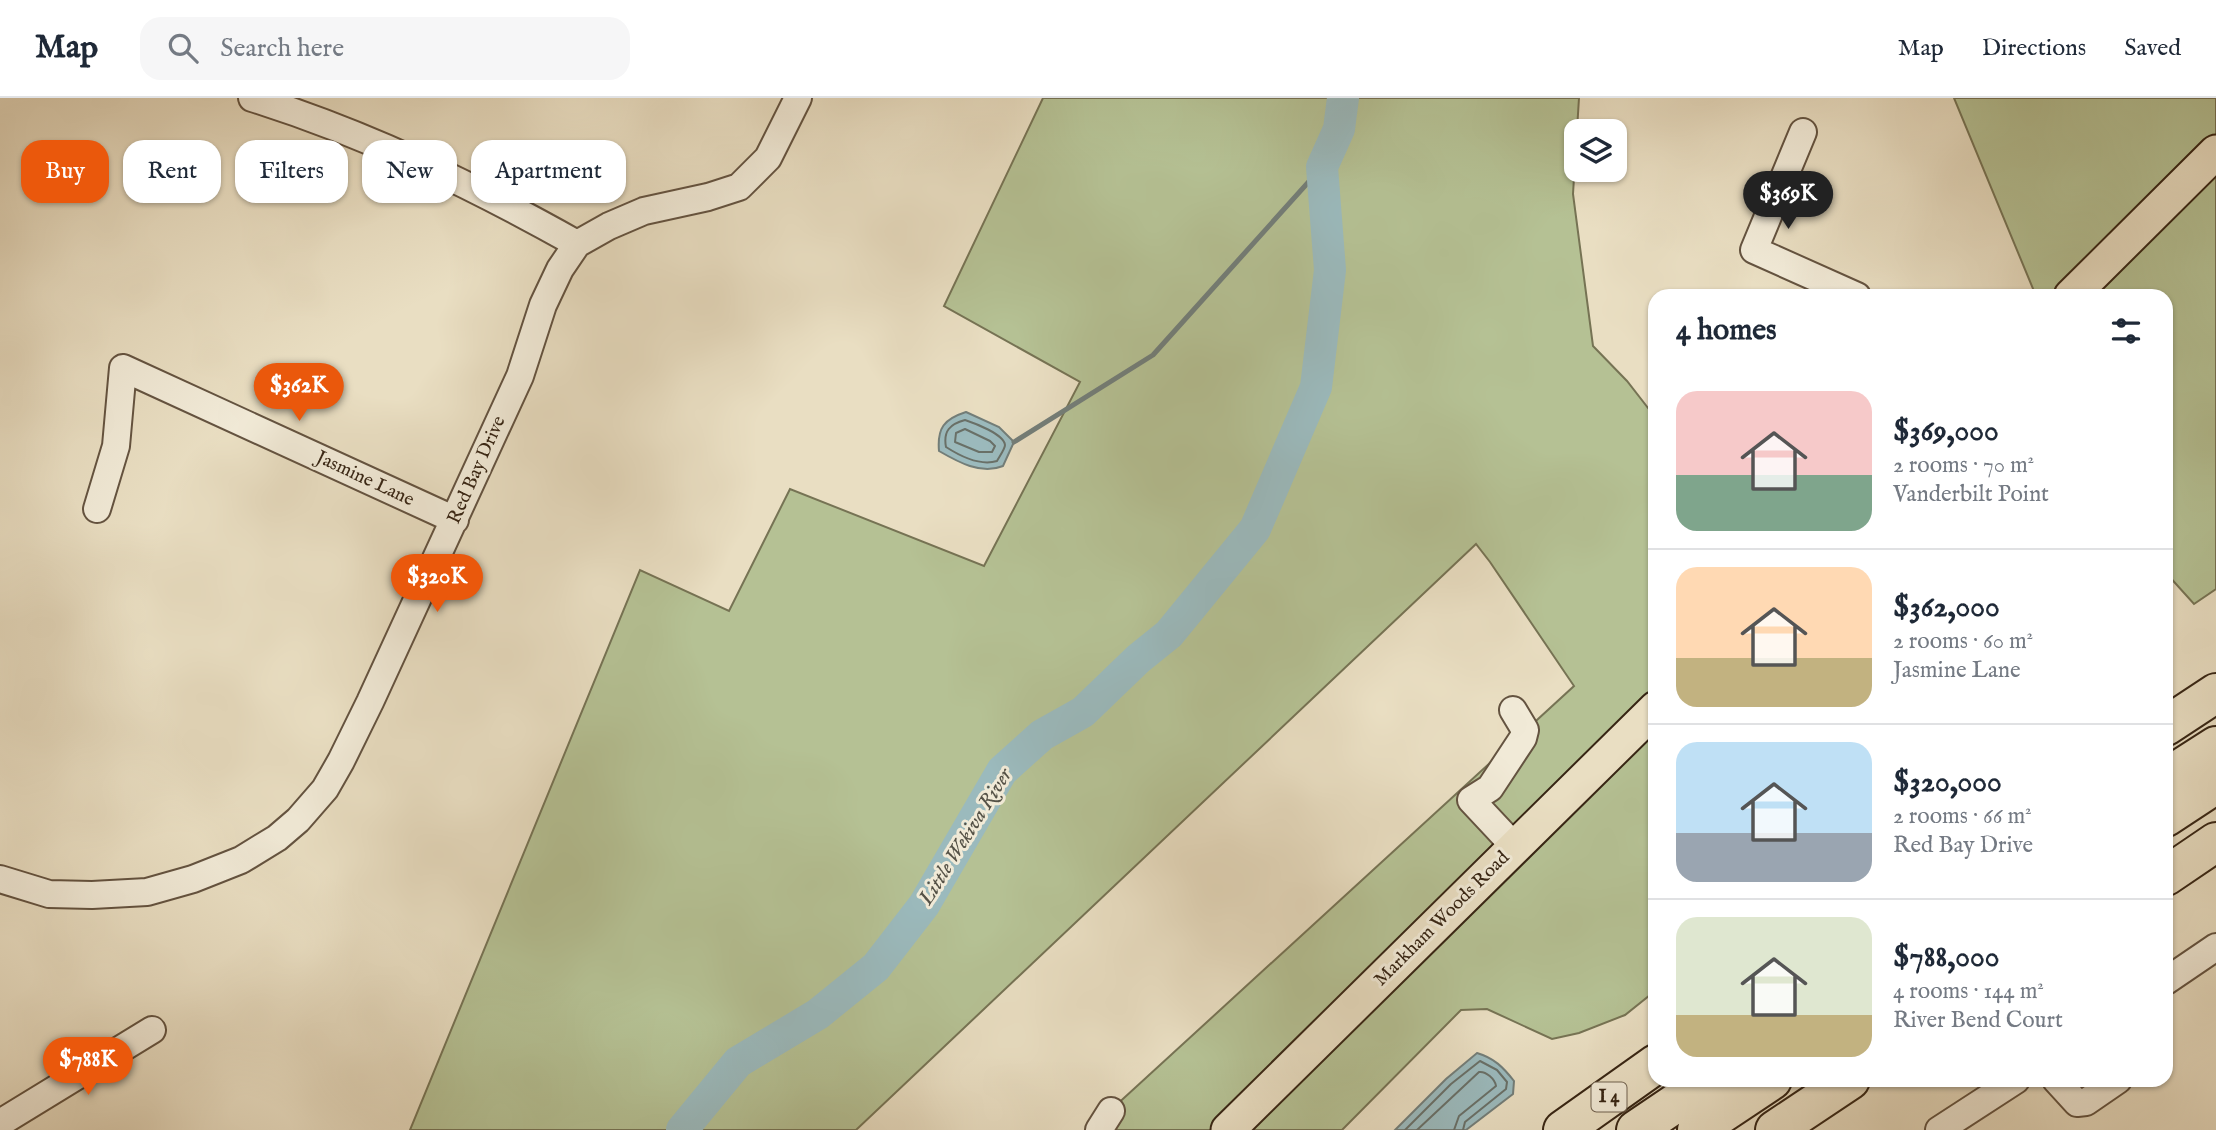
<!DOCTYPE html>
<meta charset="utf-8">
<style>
:root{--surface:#fff;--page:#f6f6f7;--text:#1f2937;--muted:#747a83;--line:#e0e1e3;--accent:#ea580c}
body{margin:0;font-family:"IM FELL English",serif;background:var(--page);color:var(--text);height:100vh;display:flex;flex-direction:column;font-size:26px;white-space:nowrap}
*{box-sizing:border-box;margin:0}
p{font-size:23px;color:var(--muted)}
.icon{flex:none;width:38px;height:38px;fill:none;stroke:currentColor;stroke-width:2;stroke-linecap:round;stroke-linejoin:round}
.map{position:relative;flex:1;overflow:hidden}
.details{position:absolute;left:1648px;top:191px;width:525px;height:798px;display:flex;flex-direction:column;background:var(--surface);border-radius:21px;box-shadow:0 2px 5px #0004}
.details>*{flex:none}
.banner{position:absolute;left:21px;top:42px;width:665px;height:63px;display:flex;gap:14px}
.controls{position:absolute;left:1564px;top:21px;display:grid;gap:14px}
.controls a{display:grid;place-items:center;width:63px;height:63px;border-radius:14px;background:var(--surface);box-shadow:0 2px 5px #0004;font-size:35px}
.price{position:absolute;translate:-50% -60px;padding:0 16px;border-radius:24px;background:var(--accent);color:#fff;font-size:23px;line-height:46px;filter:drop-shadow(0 2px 4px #0008)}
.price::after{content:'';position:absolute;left:50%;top:42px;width:21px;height:16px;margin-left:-10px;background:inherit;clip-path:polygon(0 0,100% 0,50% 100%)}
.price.current{background:#222;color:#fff}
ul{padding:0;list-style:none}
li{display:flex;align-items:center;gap:21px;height:175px;padding:0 28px}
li+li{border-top:2px solid var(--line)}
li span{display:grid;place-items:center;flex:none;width:196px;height:140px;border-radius:21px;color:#555}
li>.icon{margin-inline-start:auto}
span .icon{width:84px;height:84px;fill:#fffc;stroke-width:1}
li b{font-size:30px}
h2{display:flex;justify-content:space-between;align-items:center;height:84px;padding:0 28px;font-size:30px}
.chip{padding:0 24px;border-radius:21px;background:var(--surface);box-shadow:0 2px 5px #0004;font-size:24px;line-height:63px}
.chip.current{background:var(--accent);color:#fff}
header{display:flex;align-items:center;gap:42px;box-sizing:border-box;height:98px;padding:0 35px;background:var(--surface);border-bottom:2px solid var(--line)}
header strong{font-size:33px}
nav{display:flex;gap:38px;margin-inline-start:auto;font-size:24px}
.search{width:490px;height:63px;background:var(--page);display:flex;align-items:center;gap:18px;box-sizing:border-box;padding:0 24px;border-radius:21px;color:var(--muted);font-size:26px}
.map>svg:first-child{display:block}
.green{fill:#b5c194;stroke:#767354;stroke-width:2}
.water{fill:#9bbabd;stroke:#737e79;stroke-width:2}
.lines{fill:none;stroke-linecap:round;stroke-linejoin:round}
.shore{stroke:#697068;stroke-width:2}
.stream{stroke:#737e79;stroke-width:5}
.river{stroke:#9bbabd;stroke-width:32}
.minor-casing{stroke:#645340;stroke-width:30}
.major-casing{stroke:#372514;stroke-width:37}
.highway-casing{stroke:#372514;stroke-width:42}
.minor{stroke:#f1ead7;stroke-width:26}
.major{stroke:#e9dec2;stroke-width:33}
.highway{stroke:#e9dec2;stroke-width:38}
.labels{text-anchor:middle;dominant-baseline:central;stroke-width:6;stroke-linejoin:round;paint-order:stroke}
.shield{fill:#f1ead7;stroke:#6f604e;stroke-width:2}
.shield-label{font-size:18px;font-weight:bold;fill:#372514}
.street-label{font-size:19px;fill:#372514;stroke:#f1ead7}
.water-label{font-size:21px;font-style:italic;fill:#555247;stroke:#f1ead7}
</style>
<header>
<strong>Map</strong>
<div class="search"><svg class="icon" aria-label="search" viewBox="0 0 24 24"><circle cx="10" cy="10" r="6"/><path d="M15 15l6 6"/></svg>Search here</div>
<nav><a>Map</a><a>Directions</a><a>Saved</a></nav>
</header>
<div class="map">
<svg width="2216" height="1032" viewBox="0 0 2216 1032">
<rect width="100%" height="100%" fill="#e9dec2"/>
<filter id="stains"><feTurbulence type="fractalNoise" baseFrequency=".00286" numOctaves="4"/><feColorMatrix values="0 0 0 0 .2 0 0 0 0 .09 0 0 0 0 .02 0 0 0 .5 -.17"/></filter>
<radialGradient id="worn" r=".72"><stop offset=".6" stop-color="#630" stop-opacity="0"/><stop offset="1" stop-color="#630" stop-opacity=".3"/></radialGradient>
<path class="green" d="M1043,0h536l-6,96 20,152 34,35 28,36v278l-440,435h-126l485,-444 -84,-124 -14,-18 -620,586h-446l230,-560 89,41 61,-122 194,77 96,-184 -136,-76z
M1954,0h262v41l-158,157h-22z
M2216,67v424l-22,15 -27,-30 -1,-278h-82z
M1655,623v270l-30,24 -46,18 -27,6 -65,-30 -26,1 -119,120h-101z"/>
<path class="water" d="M966,314l33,15 15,15 -11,24c-22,9 -45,-4 -64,-15 -2,-23 5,-32 27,-39z
M1477,955c17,5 26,14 37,28l-1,13 -47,36h-71l51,-51z"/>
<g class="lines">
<path class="shore" d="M965,322c9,3 39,14 40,25 0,4 -6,12 -8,16 -16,5 -37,-5 -51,-14 -3,-16 4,-23 19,-27z
M965,331l25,12 5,5 -3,6h-13l-24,-10 1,-9z
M1405,1032l46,-46 29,-23 17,9 10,12 -1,7 -41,33 -2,8
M1417,1032l62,-58c7,-1 16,7 17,14l-37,30 -5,14"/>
<path class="stream" d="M1014,344l139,-87 169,-188"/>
<path class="river" d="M682,1032l56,-68 80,-48 58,-47 48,-62 78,-134 40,-36 41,-23 55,-53 31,-25 86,-105 61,-142 14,-117 -8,-103 17,-38 4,-31"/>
<g class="minor-casing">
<path id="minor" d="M252,0c115,36 220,87 325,146
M1803,34l-49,118 103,46
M97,411l19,-63 7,-78 332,152
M1513,612l12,20 -2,8 -33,50 -19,12 44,47
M0,781l49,15 43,1 55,-3 46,-13 48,-19 36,-22 21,-18 27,-31 16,-28 29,-59 150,-326 23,-71 17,-36 17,-25 32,-18 35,-15 64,-14 31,-10 29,-29 30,-60
M2166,883l50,-34
M2056,982l21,23 9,-1 32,-22
M0,1025l152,-93
M1099,1032l12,-19
M1939,1032l77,-50"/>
</g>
<g class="major-casing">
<path id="major" d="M2071,198l145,-144
M1228,1032l428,-422"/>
</g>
<g class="highway-casing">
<path id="highway" d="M2166,628l50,-33
M2166,680l50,-32
M2166,719l50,-33
M2166,778l50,-34
M1563,1032l93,-66
M1636,1032l74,-50
M1697,1032l75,-50
M1775,1032l75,-50"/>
</g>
<use href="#minor" class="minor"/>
<use href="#major" class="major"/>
<use href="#highway" class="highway"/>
</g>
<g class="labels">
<rect class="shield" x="1591.5" y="984.5" width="35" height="29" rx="5"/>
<g class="shield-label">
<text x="1609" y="999">I 4</text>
</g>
<g class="street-label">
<text transform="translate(477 372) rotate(-66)">Red Bay Drive</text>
<text transform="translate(365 381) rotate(25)">Jasmine Lane</text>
<text transform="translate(1442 821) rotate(-45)">Markham Woods Road</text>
</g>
<g class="water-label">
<text transform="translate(966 739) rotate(-58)">Little Wekiva River</text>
</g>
</g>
<rect width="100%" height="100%" filter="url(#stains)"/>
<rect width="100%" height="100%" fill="url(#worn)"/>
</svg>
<div class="controls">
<a><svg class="icon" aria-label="layers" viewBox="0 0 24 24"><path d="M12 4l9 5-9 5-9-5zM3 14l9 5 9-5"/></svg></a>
</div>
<b class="price current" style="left:1788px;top:133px">$369K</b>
<b class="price" style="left:299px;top:325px">$362K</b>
<b class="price" style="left:437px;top:516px">$320K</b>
<b class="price" style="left:88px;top:999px">$788K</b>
<div class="banner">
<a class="chip current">Buy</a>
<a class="chip">Rent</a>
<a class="chip">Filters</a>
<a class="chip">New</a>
<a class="chip">Apartment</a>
</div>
<section class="details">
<h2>4 homes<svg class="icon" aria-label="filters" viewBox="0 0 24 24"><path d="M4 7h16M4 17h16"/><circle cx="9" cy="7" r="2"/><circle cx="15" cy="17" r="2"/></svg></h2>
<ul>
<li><span style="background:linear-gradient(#f6c9c9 60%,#7fa58c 0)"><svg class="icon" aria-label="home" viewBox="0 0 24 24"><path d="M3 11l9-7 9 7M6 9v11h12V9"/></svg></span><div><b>$369,000</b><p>2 rooms · 70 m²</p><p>Vanderbilt Point</p></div></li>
<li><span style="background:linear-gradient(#ffd9b3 65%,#c2b280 0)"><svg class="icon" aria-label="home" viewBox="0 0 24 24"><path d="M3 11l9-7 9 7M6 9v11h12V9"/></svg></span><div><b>$362,000</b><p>2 rooms · 60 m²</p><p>Jasmine Lane</p></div></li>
<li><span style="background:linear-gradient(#bfe0f5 65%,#9aa5b1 0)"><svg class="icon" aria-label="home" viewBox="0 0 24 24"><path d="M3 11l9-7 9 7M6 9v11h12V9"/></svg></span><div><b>$320,000</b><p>2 rooms · 66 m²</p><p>Red Bay Drive</p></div></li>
<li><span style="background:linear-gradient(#dfe7d0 70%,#c2b280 0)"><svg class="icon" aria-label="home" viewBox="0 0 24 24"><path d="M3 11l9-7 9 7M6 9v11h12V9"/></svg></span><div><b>$788,000</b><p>4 rooms · 144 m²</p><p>River Bend Court</p></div></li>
</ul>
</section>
</div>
